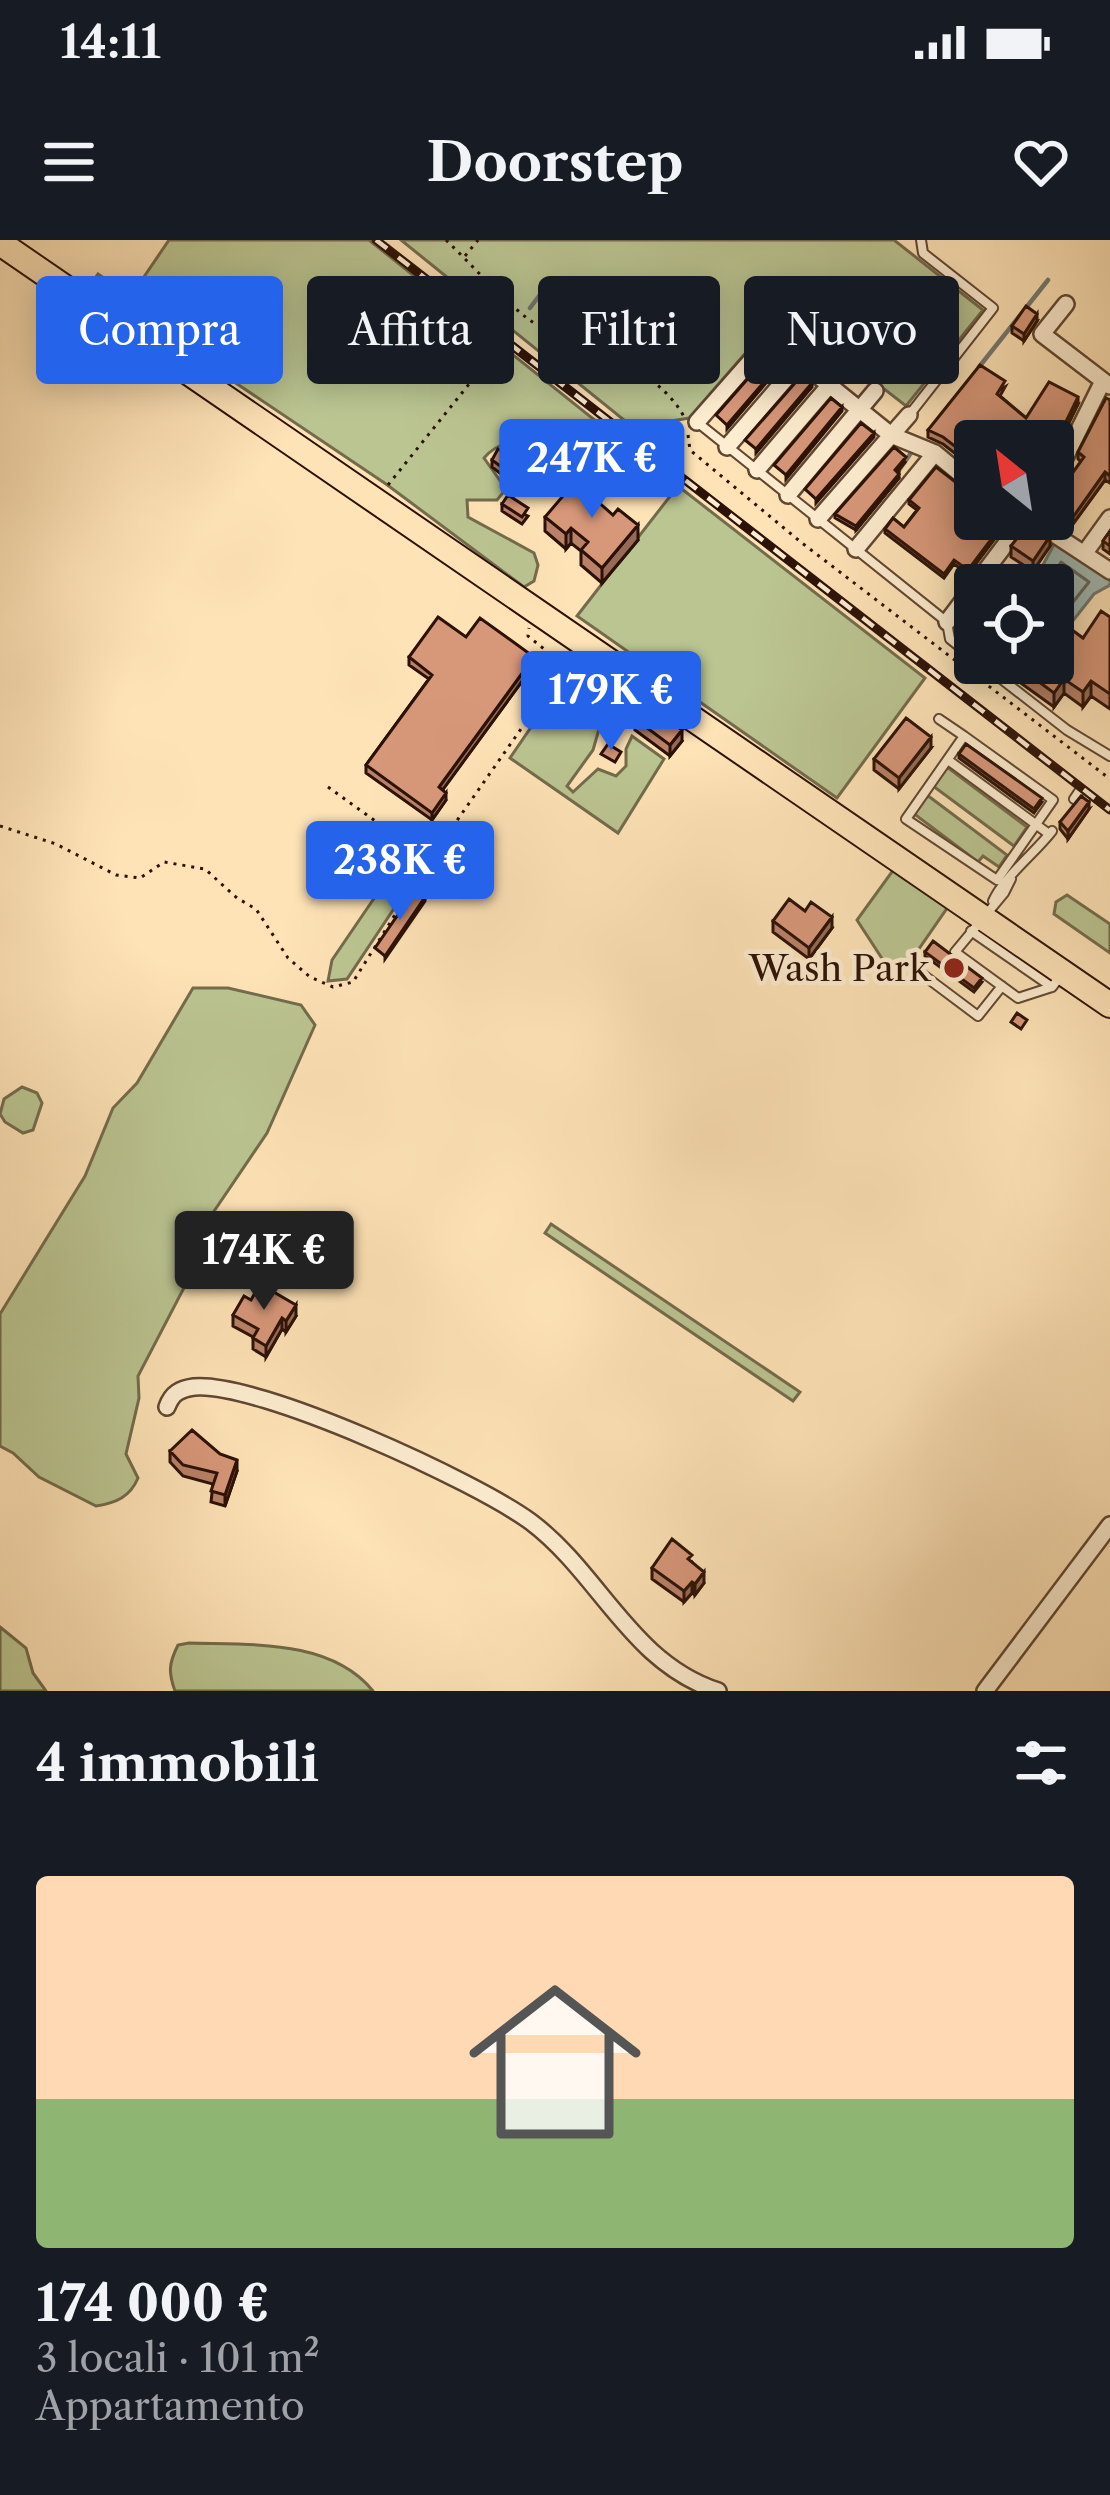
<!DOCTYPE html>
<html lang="it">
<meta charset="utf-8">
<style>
:root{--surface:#171b24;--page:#20242c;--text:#f1f3f6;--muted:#9ea1a6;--accent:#2563eb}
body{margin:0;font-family:"Libre Caslon Text",serif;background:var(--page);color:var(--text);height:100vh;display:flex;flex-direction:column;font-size:45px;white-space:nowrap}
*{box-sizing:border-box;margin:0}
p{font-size:39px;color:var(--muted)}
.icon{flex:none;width:66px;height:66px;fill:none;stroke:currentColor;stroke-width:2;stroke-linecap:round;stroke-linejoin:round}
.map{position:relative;height:1451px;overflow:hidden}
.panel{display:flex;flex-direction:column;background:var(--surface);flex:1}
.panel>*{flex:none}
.hud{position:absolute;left:36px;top:36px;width:1038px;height:108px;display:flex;gap:24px}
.needle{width:78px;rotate:330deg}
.tools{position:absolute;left:954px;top:180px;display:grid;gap:24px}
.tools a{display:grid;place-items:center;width:120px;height:120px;border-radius:12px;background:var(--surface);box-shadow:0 6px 30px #0003;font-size:60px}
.price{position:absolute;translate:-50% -102px;padding:0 27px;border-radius:12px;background:var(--accent);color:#fff;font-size:39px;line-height:78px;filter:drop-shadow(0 3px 6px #0008)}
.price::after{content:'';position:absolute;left:50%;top:72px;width:36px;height:27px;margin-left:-18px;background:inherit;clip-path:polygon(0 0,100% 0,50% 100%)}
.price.selected{background:#222;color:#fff}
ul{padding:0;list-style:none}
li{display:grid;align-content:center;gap:24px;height:636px;padding:0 36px}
li span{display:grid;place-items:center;height:372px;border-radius:12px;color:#555}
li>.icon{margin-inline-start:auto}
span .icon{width:216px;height:216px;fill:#fffc;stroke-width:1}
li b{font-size:51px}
h2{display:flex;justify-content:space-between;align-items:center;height:144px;padding:0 36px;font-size:51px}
.pill{padding:0 42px;border-radius:12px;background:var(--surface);box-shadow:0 6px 30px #0003;font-size:42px;line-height:108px}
.pill.selected{background:var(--accent);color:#fff}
.status{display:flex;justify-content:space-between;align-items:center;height:84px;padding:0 60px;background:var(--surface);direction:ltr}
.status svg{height:33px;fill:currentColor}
header{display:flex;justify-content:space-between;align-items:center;height:156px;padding:0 36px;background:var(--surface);font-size:54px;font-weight:800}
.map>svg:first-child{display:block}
.green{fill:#bbc592;stroke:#746b4c;stroke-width:3}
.water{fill:#a2bdb6;stroke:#737870;stroke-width:3}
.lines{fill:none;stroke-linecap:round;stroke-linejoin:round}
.shore{stroke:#67675e;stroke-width:3}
.stream{stroke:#737870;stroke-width:4.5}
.lane-casing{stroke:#604632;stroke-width:12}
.street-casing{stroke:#604632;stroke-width:20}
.primary-casing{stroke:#2c1106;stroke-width:28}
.path{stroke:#2c1106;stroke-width:3;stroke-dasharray:3 6;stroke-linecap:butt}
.lane{stroke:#feedd0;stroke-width:8}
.street{stroke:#feedd0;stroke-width:15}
.primary{stroke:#fee3b7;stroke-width:24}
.rail-casing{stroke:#2c1106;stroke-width:9}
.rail{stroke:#feedd0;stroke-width:4.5;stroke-dasharray:14;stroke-linecap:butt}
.wall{fill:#b98268;stroke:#2c1106;stroke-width:3}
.shaded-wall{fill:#966a55;stroke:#2c1106;stroke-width:3}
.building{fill:#d79779;stroke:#2c1106;stroke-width:3}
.poi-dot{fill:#8f2418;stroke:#feedd0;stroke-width:4.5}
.labels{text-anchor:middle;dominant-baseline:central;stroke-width:9;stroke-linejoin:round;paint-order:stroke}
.poi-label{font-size:36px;fill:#2c1106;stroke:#feedd0;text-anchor:end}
</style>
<div class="status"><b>14:11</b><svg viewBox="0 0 49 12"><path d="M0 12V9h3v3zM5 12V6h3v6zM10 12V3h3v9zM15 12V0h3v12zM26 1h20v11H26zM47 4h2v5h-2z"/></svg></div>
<header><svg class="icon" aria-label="menu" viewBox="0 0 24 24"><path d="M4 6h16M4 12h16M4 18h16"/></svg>Doorstep<svg class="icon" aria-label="heart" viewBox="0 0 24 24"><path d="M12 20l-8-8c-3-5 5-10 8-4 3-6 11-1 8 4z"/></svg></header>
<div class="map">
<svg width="1110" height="1451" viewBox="0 0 1110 1451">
<rect width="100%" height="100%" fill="#fee3b7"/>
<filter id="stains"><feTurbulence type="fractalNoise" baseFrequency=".00167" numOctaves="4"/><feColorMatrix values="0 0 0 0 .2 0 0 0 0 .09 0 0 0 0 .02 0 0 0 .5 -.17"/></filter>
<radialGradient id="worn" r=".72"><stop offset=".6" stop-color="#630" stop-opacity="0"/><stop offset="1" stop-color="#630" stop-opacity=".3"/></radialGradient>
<path class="green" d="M169,0h200l257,205 -20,19 -25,-4 -18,-23c-26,-1 -62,0 -79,21l22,31 -9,11h-30l1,17 66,36 4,12 -4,16 -10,6 -138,-103 -296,-199 8,-11 33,22z
M401,0h493l89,70 -77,96 -123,-96 -94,108 -41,7 -8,8z
M678,246l247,192 -88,120 -260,-182z
M575,423l41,31 -12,18 -11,38 -26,36 6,6 25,-23 18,7 10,-10v-17l6,-13 32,23 -46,74 -108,-75z
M947,527l80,60 -13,19 -81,-60z
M927,555l80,60 -8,12 -16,-11 -5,6 -65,-49z
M407,610l18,12 -78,117 -19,2 4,-21z
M899,622l53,39 -45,65 -24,-6 -26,-40z
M1067,655l43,29v29l-56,-39 2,-12z
M193,748h35l73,17 14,20 -48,108 -65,96 -2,28 -62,119 1,22 -13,56 12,24c-8,19 -22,25 -42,28l-57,-29 -26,-24 -13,-7v-132l85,-138 28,-68 24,-25z
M22,847l15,6 5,10 -9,27 -10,3 -18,-11 -5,-8 4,-15z
M551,984l249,168 -7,9 -248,-168z
M0,1387l26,21 7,25 13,18h-46z
M189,1403c62,2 142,-4 184,48h-198c-7,-19 -6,-28 3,-46z"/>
<path class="water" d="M1056,301l54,39v5l-16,9 -41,52v-61h-21z"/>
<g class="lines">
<path class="shore" d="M1046,345l15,-23 28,20 -36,45"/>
<path class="stream" d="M530,68l9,-12
M979,127l69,-87
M897,233l14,-20"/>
<g class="lane-casing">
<path id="lane" d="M910,174l83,-106 -70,-55 -2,-13
M697,182l250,200 3,17 25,20
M981,423l86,67 43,26
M939,479l25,17
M964,496l89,64 -56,80 -91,-61z
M948,520l101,74
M1074,559l6,-9
M1011,639l-7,14 -49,59 63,46 34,-11 7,-9
M993,661c10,-23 42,-48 59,-70
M971,691l81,56
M922,734l56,42 24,-30"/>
</g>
<g class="street-casing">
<path id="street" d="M1066,64l-24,30 68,52
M697,182l74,-84 120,97 44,18 40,33
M727,207l89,-103
M757,230l88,-103
M1053,242l50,-101
M788,255l87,-104
M818,279l91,-104
M1017,281h17l76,50
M856,309l79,-96
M1084,314l26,-36
M947,382l76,-101
M167,1167c5,-14 13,-18 27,-20 64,-6 283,95 337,135 69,52 100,141 187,169
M985,1451l125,-166"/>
</g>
<g class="primary-casing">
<path id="primary" d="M0,3l1110,762"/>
</g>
<path class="path" d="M446,0c27,26 53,56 82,79 15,11 36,14 53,21 35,14 88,44 104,79
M465,16l13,-16
M688,195l2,15 112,93 308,236
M388,245l102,-127
M328,547l100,72
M0,586l56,18 60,31 24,3 24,-16 41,7 32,29 19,11 32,49 22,19 23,10 20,-5 75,-120 137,-196 -37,-30 1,-8"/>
<use href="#lane" class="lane"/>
<use href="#street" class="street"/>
<use href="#primary" class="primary"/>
<g class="rail-casing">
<path id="rail" d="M376,0l734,570"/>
</g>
<use href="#rail" class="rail"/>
</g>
<path class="wall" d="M1037,81l-13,20 -12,-8v-7z
M1005,147l-5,9 26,22 52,-14 -20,41 -3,-2 -2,6v-8h-78v28l-32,-25 -15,-7v-7z
M1110,160v83l-5,-3 -32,44 -15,-10v-8l3,-4 -3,-2v-7l23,-31 -3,-3v-7z
M492,220l41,13 -11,17 -30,-23z
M906,221l-9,11 2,6 -43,52 -21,-12v-4z
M909,260l96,25 -37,49 -14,-10 -10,14 -59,-45v-4l19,-2 13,-17 -8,-6z
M502,264l26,12 -6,8 -20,-13z
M602,266l36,34 -36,43 -21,-18v-14l-10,-8 -5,6 -21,-18v-14z
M1110,291v23l-7,-5v-8z
M1011,306h39l-17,25 -22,-14z
M975,370v39l-17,-15 -1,-5v-14z
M1110,377v92l-19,-13 -8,11 -19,-14 -10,14 -61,-44h60z
M409,417l125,8 -92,125 4,10 -14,20 -66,-47v-8l63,-86 -20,-14z
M635,479l47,22 -12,15 -35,-26z
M931,508l-32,41 -25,-19v-11z
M959,514l83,48 -8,11 -75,-55z
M1089,569l-21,30 -8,-10v-7z
M773,681l59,7 -23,31 -36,-27z
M925,712l57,30 -8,10 -49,-36z
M251,1060l45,16 -10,16 -4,-3 -16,28 -13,-8v-12l-20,-11v-11z
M170,1211l67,20 -12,35 -14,-4 2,-18 -30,-8 -13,-14z
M692,1322l12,21 -9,12 -3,-2 -8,9 -32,-23v-11z"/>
<path class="shaded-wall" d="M1037,74v7l-13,20v-7z
M783,120v3l-56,66v-4z
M812,143v4l-56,66v-4z
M1078,157v7l-20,41v-7z
M842,167v4l-56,68v-4z
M874,193v4l-58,66v-4z
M533,225v8l-11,17v-8z
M1105,232v8l-32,44v-7z
M899,234v4l-43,52v-4z
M1005,281v4l-37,49v-4z
M638,285v15l-36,43v-15z
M571,288v15l-5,6v-15z
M1050,296v10l-17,25v-10z
M534,417v8l-95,130v-8z
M1064,439v14l-10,14v-14z
M1091,441v15l-8,11v-15z
M682,490v11l-12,15v-11z
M931,497v11l-32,41v-11z
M446,553v7l-14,20v-7z
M1089,562v7l-21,30v-8z
M425,657v4l-40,58v-3z
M832,677v11l-23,31v-11z
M296,1065v11l-10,16v-11z
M282,1078v11l-16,28v-11z
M237,1220v11l-12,35v-11z
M704,1332v11l-9,12v-11z
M692,1342v11l-8,9v-11z"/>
<path class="building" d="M1026,66l11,8 -13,20 -12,-8z
M794,87l11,6 -6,9 -10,-9z
M772,111l11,9 -56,65 -11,-10z
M980,125l25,16 -8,13 29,24 23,-36 29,15 -20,41 -3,-1 -2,6v-2h-78v21l-32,-25 -15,-7z
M802,135l10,8 -56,66 -11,-9z
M831,158l11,9 -56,68 -12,-10z
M1106,158l4,2v76l-5,-4 -32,45 -15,-11 6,-9 -6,-4 26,-36 -6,-5z
M861,183l13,10 -58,66 -11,-10z
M894,207l12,10 -11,13 4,4 -43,52 -21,-12z
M498,209l35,16 -11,17 -30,-22z
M936,227l39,30v22h27l3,2 -37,49 -14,-10 -10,14 -59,-45 8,-11 11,9 15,-19 -10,-8z
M581,235l21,18 -6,7 17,15 5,-6 20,16 -36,43 -21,-18 7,-8 -17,-14 -5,6 -21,-17z
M508,255l20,13 -6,9 -20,-13z
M1029,283l21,13 -17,25 -22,-15z
M1110,291v15l-7,-5z
M965,363l10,7v24l-17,-14 -1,-5z
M1101,371l9,6v77l-19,-13 -8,11 -19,-13 -10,14 -41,-30h40v-14l15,-22 15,11z
M438,377l28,20 14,-19 54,39 -95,130 7,6 -14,20 -66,-48 66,-90 -23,-18z
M646,464l36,26 -12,15 -35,-26z
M906,478l25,19 -32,41 -25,-19z
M608,504l13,8 -6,10 -14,-8z
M966,504l76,54 -8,11 -75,-55z
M1081,556l8,6 -21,29 -8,-9z
M415,650l10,7 -40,59 -10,-8z
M789,659l16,12 6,-9 21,15 -23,31 -36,-27z
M933,701l49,37 -8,10 -49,-36z
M1017,773l10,7 -6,9 -10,-7z
M260,1044l36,21 -10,16 -4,-3 -16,28 -13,-8 5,-9 -25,-14 11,-19 7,4z
M192,1190l28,24 17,6 -12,35 -14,-4 6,-18 -34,-8 -13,-14z
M672,1299l20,16 -4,4 16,13 -9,12 -3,-2 -8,9 -32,-23z"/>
<circle class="poi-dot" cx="954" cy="728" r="12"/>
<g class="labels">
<g class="poi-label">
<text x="930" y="728">Wash Park</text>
</g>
</g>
<rect width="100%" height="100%" filter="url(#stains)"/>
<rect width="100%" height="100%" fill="url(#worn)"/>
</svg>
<div class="tools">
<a><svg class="needle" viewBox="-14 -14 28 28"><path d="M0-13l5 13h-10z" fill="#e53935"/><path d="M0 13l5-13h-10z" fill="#9ea1a6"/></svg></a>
<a><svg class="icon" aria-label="locate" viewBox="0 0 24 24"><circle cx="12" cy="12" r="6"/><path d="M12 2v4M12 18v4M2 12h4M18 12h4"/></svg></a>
</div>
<b class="price" style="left:592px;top:281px">247K €</b>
<b class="price" style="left:611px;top:513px">179K €</b>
<b class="price" style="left:400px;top:683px">238K €</b>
<b class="price selected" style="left:264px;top:1073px">174K €</b>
<div class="hud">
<a class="pill selected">Compra</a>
<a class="pill">Affitta</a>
<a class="pill">Filtri</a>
<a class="pill">Nuovo</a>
</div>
</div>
<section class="panel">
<h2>4 immobili<svg class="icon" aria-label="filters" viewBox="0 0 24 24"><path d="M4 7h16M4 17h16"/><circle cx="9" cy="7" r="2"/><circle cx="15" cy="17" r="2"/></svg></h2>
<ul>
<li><span style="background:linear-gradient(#ffd9b3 60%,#8fb573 0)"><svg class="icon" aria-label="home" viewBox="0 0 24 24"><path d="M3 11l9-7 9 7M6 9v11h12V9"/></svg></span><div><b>174 000 €</b><p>3 locali · 101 m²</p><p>Appartamento</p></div></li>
</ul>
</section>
